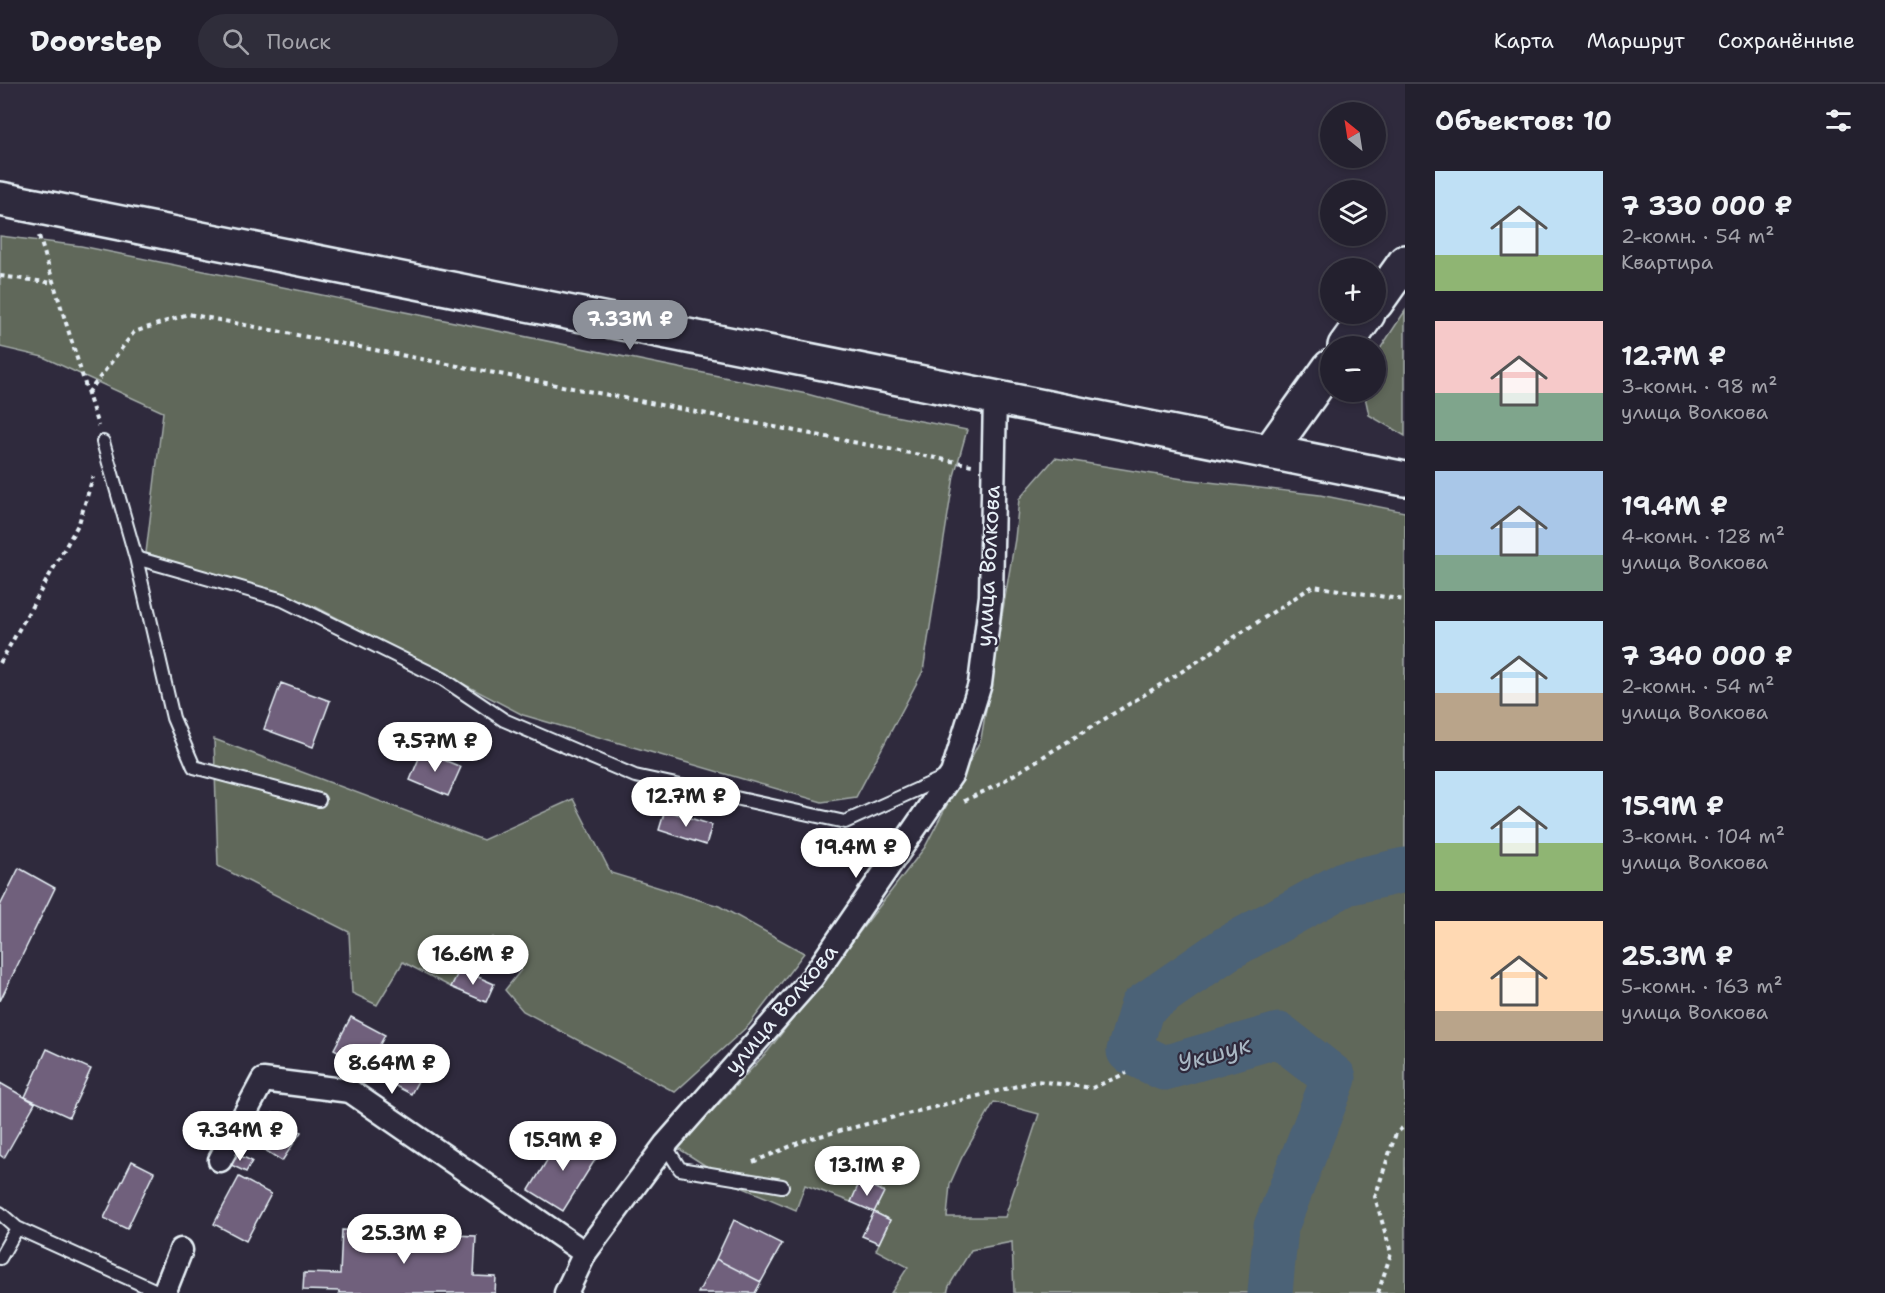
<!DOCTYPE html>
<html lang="ru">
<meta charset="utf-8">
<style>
:root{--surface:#23202e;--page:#2f2d3a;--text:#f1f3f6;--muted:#a3a3aa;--line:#403e4a;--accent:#8c9099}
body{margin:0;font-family:"Shantell Sans",sans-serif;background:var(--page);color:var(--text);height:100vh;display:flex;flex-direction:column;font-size:22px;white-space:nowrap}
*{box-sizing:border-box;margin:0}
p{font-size:20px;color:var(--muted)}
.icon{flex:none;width:33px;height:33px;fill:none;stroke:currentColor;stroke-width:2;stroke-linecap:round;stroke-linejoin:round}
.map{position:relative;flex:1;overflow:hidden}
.panel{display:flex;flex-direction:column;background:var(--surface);width:480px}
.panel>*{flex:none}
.needle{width:39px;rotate:330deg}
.tools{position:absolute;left:1320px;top:18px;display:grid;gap:12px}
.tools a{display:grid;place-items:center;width:66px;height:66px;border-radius:50%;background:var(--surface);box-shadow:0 3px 9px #0003,0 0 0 2px var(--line);font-size:30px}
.price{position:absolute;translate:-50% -51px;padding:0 14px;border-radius:21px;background:#fff;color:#222;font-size:20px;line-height:39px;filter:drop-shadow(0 2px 3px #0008)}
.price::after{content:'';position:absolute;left:50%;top:36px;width:18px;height:14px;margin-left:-9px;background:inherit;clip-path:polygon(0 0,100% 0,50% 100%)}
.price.current{background:var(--accent);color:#fff}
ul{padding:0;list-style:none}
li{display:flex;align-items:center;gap:18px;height:150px;padding:0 30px}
li span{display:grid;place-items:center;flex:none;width:168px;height:120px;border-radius:0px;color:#555}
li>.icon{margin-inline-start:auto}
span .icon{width:72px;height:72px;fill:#fffc;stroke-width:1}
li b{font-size:26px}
h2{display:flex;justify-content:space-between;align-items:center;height:72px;padding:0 30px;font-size:26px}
header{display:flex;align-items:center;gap:36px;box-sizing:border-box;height:84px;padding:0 30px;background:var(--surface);border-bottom:2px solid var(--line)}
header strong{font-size:28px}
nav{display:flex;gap:33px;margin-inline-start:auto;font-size:21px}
.search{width:420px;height:54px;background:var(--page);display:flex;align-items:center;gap:15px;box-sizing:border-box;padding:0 21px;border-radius:33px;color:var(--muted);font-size:22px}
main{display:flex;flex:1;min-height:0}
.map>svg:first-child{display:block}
.green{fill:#60675a;stroke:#a4aca9;stroke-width:1.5;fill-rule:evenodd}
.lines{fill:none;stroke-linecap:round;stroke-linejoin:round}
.river{stroke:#4c6277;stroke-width:45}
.building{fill:#70617c;stroke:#e8f1f8;stroke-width:1.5}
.service-casing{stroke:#e8f1f8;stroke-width:16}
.minor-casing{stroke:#e8f1f8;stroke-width:27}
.secondary-casing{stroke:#e8f1f8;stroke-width:38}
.path{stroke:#e8f1f8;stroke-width:4;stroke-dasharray:4.5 4.5;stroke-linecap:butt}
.service{stroke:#2f2a3d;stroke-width:12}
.minor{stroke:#2f2a3d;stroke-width:22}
.secondary{stroke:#2f2a3d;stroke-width:33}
.labels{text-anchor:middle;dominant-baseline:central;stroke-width:4.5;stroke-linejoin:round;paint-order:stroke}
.street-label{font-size:22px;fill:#e8f1f8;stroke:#2f2a3d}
.water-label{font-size:24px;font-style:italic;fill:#aab8c4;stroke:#2f2a3d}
</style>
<header>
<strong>Doorstep</strong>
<div class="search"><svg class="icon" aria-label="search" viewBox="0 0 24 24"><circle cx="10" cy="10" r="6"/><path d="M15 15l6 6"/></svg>Поиск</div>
<nav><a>Карта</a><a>Маршрут</a><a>Сохранённые</a></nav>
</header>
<main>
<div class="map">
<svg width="1405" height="1209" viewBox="0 0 1405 1209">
<rect width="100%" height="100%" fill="#2f2a3d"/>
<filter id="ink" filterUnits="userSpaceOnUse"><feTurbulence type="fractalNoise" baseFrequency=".0167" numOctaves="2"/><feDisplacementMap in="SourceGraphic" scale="12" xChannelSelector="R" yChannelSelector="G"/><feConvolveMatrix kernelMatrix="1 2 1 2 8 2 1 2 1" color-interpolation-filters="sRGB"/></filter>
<g filter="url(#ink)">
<path class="green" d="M0,152l81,10 726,148 62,17 98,19 -13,46 -31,195 -67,126 -34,5 -299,-87 -207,-108 -170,-54 17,-141 -120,-55 -43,-10z
M1405,227v125l-36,-21 -5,-23h12v-37z
M1055,374l128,21 137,16 85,17v781h-391l-2,-51 -41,8 -22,36 -2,7h-56l17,-26 -32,-17 14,-30 -16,-8 10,-21 -23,-10 -10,21 -46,-17 -9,25 -62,-26 -56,-36 90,-97 157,-204 56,-108 34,-200 4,-40zM994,1018l45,12 -34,103h-58l3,-33 12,-27z
M214,655l269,101 90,-41 38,74 108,33 85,47 -55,72 -74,67 -152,-81 -18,-21 16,-20 -28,-33 -33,32 -9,18 -48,-25 -26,43 -25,-12 -3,-61 -131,-66z"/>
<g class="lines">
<path class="river" d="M1270,1209l6,-66 58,-149 -55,-43 -115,33 -35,-17 13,-44 84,-58 120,-66 59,-13"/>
</g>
<path class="building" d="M281,599l49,18 -17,46 -49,-18z
M422,667l39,16 -13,29 -38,-16z
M665,726l47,15 -6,20 -47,-15z
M19,784l36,20 -55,113v-95z
M460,885l34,15 -8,18 -35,-15z
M351,933l34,18 -18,33 -33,-19z
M399,961l30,15 -18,34 -29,-15z
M47,965l44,20 -22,48 -44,-20z
M0,999l35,20 -31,55 -4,-3z
M273,1029l28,19 -19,29 -28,-18z
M563,1050l35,21 -35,56 -34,-21z
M234,1069l18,8 -6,11 -17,-8z
M132,1077l22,11 -27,57 -23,-11z
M239,1093l32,17 -25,47 -32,-17z
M860,1097l24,11 -10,20 -23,-10z
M874,1128l16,8 -11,23 -17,-7z
M734,1136l48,24 -21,38 -45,-23z
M342,1146l134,6 -2,40 22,1 -1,16h-156v-2l-36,-1 1,-17 36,1z
M716,1175l45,23 -6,11h-57z"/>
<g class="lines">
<g class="service-casing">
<path id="service" d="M103,358l33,116 147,42 160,79 61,41 131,56 210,46 100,-45
M136,474l37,160 21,49 125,33
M665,1061l15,24 102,17
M0,1129l17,15 144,65
M0,1174l17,-30"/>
</g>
<g class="minor-casing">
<path id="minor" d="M220,1076l43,-80 87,11 235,162
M164,1209l17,-43
M566,1209l19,-40 80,-108 147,-167 140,-204 28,-90 11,-88 4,-199"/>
</g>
<g class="secondary-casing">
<path id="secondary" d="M0,115l1405,280
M1376,219l29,-41
M1345,262l23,-32
M1270,367l60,-84"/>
</g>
<path class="path" d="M39,152l59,190
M0,192l54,7
M88,309l46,-61 54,-18 784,151
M0,579l79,-140 14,-46
M964,717l33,-16 181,-111 135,-88 92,14
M753,1078l55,-23 229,-58 55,7 35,-15
M1378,1209l13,-40 -16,-56 21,-64 9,-7"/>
<use href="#service" class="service"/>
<use href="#minor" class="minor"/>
<use href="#secondary" class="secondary"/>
</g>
</g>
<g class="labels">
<g class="street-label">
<text transform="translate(988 482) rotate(-87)">улица Волкова</text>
<text transform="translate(781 925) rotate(-50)">улица Волкова</text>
</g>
<g class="water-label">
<text transform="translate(1214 970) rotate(-16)">Укшук</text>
</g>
</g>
</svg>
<div class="tools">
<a><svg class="needle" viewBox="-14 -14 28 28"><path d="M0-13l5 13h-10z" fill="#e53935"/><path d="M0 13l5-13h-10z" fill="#a3a3aa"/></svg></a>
<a><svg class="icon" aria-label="layers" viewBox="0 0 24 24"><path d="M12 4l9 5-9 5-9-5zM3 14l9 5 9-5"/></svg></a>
<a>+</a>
<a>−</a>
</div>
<b class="price current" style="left:630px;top:267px">7.33M ₽</b>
<b class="price" style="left:435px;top:689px">7.57M ₽</b>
<b class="price" style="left:686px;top:744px">12.7M ₽</b>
<b class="price" style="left:856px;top:795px">19.4M ₽</b>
<b class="price" style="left:473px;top:902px">16.6M ₽</b>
<b class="price" style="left:392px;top:1011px">8.64M ₽</b>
<b class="price" style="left:240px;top:1078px">7.34M ₽</b>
<b class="price" style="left:563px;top:1088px">15.9M ₽</b>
<b class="price" style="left:867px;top:1113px">13.1M ₽</b>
<b class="price" style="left:404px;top:1181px">25.3M ₽</b>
</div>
<section class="panel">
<h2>Объектов: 10<svg class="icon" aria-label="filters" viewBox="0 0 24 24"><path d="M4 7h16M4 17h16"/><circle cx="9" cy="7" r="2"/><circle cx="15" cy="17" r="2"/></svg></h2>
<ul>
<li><span style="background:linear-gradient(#bfe0f5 70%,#8fb573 0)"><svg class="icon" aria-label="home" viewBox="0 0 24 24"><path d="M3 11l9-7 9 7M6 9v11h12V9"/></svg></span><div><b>7 330 000 ₽</b><p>2-комн. · 54 m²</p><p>Квартира</p></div></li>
<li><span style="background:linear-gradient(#f6c9c9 60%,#7fa58c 0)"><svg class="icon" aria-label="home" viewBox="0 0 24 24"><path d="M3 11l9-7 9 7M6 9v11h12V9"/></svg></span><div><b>12.7M ₽</b><p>3-комн. · 98 m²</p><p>улица Волкова</p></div></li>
<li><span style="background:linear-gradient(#a9c7e8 70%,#7fa58c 0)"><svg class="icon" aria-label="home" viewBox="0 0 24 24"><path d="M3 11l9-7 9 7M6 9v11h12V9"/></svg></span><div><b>19.4M ₽</b><p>4-комн. · 128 m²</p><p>улица Волкова</p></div></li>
<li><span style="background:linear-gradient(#bfe0f5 60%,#b9a48a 0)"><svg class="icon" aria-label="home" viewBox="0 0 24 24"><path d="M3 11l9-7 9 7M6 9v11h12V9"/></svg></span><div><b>7 340 000 ₽</b><p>2-комн. · 54 m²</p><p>улица Волкова</p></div></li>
<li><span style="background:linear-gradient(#bfe0f5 60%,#8fb573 0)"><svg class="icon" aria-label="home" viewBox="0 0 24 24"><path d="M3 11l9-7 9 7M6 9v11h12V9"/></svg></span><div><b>15.9M ₽</b><p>3-комн. · 104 m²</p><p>улица Волкова</p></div></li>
<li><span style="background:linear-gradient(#ffd9b3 75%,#b9a48a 0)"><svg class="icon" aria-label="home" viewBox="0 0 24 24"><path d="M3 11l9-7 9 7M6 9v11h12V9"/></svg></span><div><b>25.3M ₽</b><p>5-комн. · 163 m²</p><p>улица Волкова</p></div></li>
</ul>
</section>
</main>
